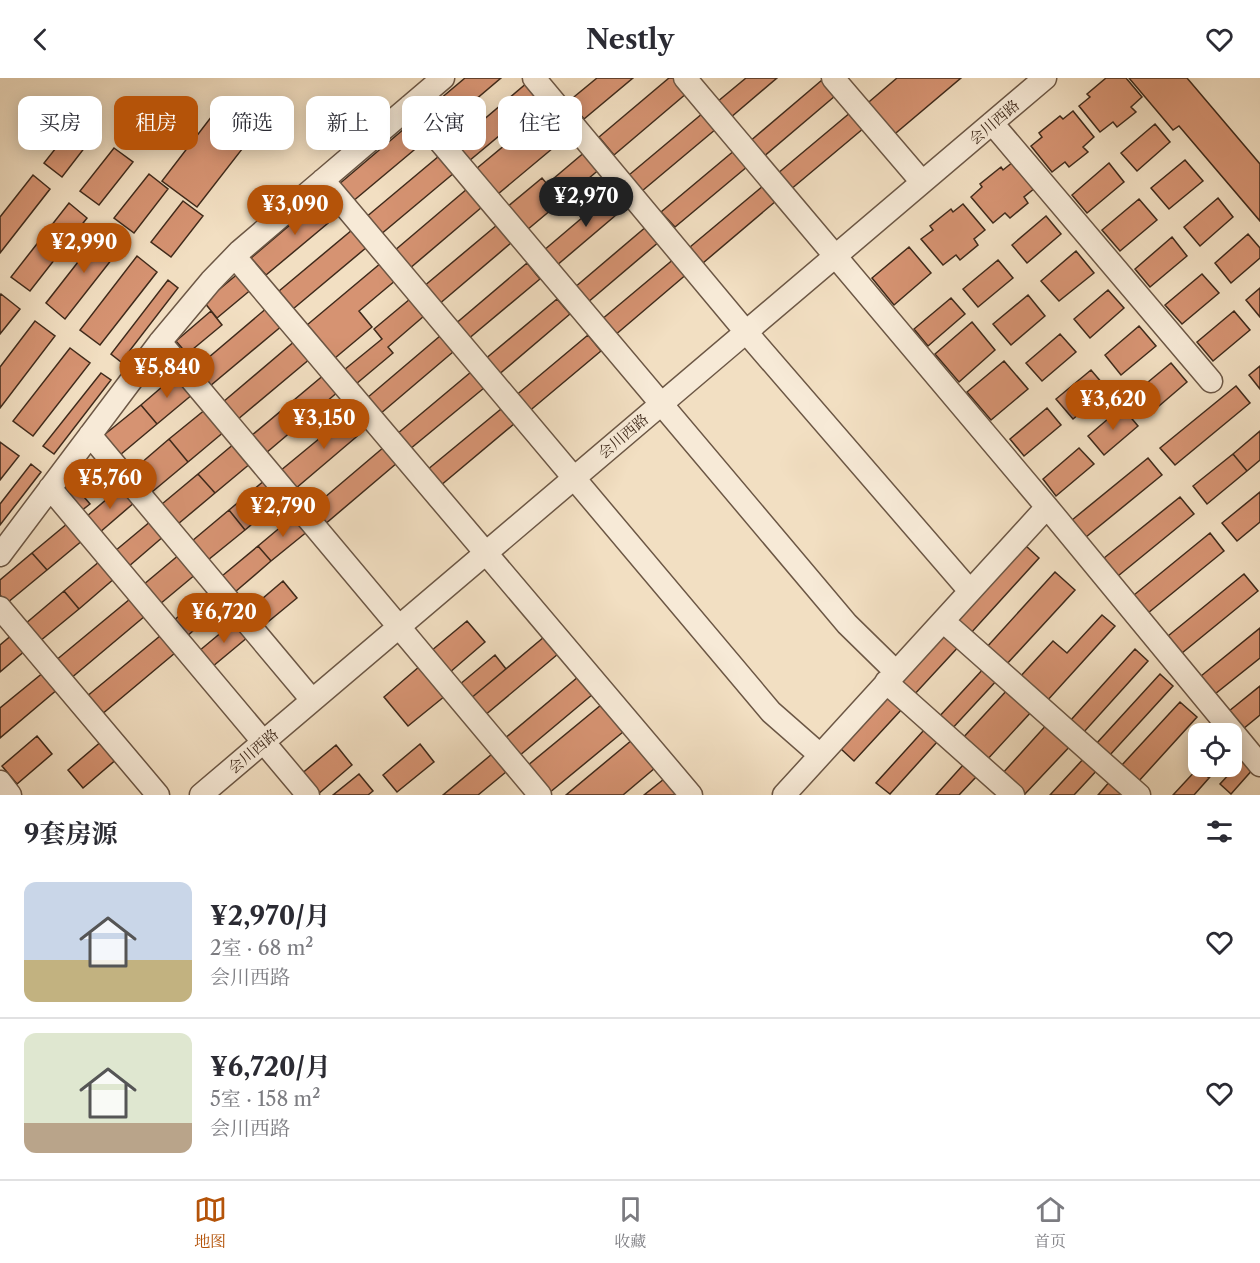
<!DOCTYPE html>
<html lang="zh">
<meta charset="utf-8">
<style>
:root{--surface:#fff;--page:#f2f2f3;--text:#2b2b33;--muted:#7c7c81;--line:#e1e1e2;--accent:#b45309}
body{margin:0;font-family:"Libre Caslon Text","Noto Serif SC",serif;background:var(--page);color:var(--text);height:100vh;display:flex;flex-direction:column;font-size:22px;white-space:nowrap}
*{box-sizing:border-box;margin:0}
p{font-size:20px;color:var(--muted)}
.icon{flex:none;width:33px;height:33px;fill:none;stroke:currentColor;stroke-width:2;stroke-linecap:round;stroke-linejoin:round}
.map{position:relative;height:717px;overflow:hidden}
.sheet{display:flex;flex-direction:column;background:var(--surface);flex:1}
.sheet>*{flex:none}
.top-card{position:absolute;left:18px;top:18px;width:600px;height:54px;display:flex;gap:12px}
.buttons{position:absolute;left:1188px;top:645px;display:grid;gap:12px}
.buttons a{display:grid;place-items:center;width:54px;height:54px;border-radius:12px;background:var(--surface);box-shadow:0 3px 15px #0003;font-size:30px}
.price{position:absolute;translate:-50% -51px;padding:0 14px;border-radius:21px;background:var(--accent);color:#fff;font-size:20px;line-height:39px;filter:drop-shadow(0 2px 3px #0008)}
.price::after{content:'';position:absolute;left:50%;top:36px;width:18px;height:14px;margin-left:-9px;background:inherit;clip-path:polygon(0 0,100% 0,50% 100%)}
.price.current{background:#222;color:#fff}
ul{padding:0;list-style:none}
li{display:flex;align-items:center;gap:18px;height:150px;padding:0 24px}
li+li{border-top:2px solid var(--line)}
li span{display:grid;place-items:center;flex:none;width:168px;height:120px;border-radius:12px;color:#555}
li>.icon{margin-inline-start:auto}
span .icon{width:72px;height:72px;fill:#fffc;stroke-width:1}
li b{font-size:26px}
h2{display:flex;justify-content:space-between;align-items:center;height:72px;padding:0 24px;font-size:26px}
.tag{padding:0 21px;border-radius:12px;background:var(--surface);box-shadow:0 3px 15px #0003;font-size:21px;line-height:54px}
.tag.current{background:var(--accent);color:#fff}
header{display:flex;justify-content:space-between;align-items:center;height:78px;padding:0 24px;background:var(--surface);font-size:27px;font-weight:700}
.tabs{display:flex;justify-content:space-around;align-items:center;height:84px;border-top:2px solid var(--line);background:var(--surface);font-size:16px;color:var(--muted)}
.tabs a{display:grid;justify-items:center;gap:3px}
.tabs .current{color:var(--accent)}
.map>svg:first-child{display:block}
.building{fill:#d69372;stroke:#3f2a1b;stroke-width:1.5}
.lines{fill:none;stroke-linecap:round;stroke-linejoin:round}
.minor-casing{stroke:#6c5745;stroke-width:25}
.minor{stroke:#f7ead7;stroke-width:22}
.labels{text-anchor:middle;dominant-baseline:central;stroke-width:4.5;stroke-linejoin:round;paint-order:stroke}
.street-label{font-size:15px;fill:#3f2a1b;stroke:#f7ead7}
</style>
<header><svg class="icon" aria-label="back" viewBox="0 0 24 24"><path d="M15 5l-7 7 7 7"/></svg>Nestly<svg class="icon" aria-label="heart" viewBox="0 0 24 24"><path d="M12 20l-8-8c-3-5 5-10 8-4 3-6 11-1 8 4z"/></svg></header>
<div class="map">
<svg width="1260" height="717" viewBox="0 0 1260 717">
<rect width="100%" height="100%" fill="#f2dfc2"/>
<filter id="stains"><feTurbulence type="fractalNoise" baseFrequency=".00333" numOctaves="4"/><feColorMatrix values="0 0 0 0 .2 0 0 0 0 .09 0 0 0 0 .02 0 0 0 .5 -.17"/></filter>
<radialGradient id="worn" r=".72"><stop offset=".6" stop-color="#630" stop-opacity="0"/><stop offset="1" stop-color="#630" stop-opacity=".3"/></radialGradient>
<path class="building" d="M465,0h36l-59,50 -15,-18z
M597,0h36l-49,41 -15,-18z
M669,0h5l13,15 -73,62 -15,-18z
M746,0h31l-47,40 -13,-16z
M897,0h64l-71,60 -27,-31z
M1106,0h20l16,19 -11,10 5,5 -19,15 -4,-5 -13,10 -21,-26 11,-9 -3,-3z
M1129,0h58l73,86v57l-81,-95 -6,4z
M822,2l13,16 -73,62 -13,-16z
M528,4l15,17 -74,62 -14,-17z
M225,21l35,27 -63,81 -35,-26z
M1073,33l21,26 -11,10 5,5 -19,15 -4,-5 -13,10 -21,-26 11,-9 -3,-4 21,-17 3,3z
M851,34l13,16 -74,62 -13,-16z
M703,35l13,16 -74,62 -13,-16z
M557,37l14,18 -73,61 -22,-25 35,-29 7,8z
M78,42l18,13 -34,44 -18,-14z
M411,45l15,17 -74,62 -14,-17z
M1155,46l15,18 -33,29 -16,-18z
M114,70l19,14 -34,43 -19,-14z
M735,72l13,16 -73,61 -14,-15z
M586,73l15,17 -74,62 -20,-23 35,-29 5,6z
M439,78l15,17 -74,62 -15,-17z
M1185,82l18,21 -34,28 -18,-21z
M1013,84l22,26 -11,9 4,6 -18,15 -5,-5 -12,10 -22,-26 11,-10 -2,-3 21,-17 2,3z
M1109,85l15,19 -37,31 -15,-18z
M149,96l19,15 -34,44 -20,-15z
M33,97l17,14 -50,64v-36z
M763,108l13,15 -73,62 -13,-16z
M467,111l15,18 -73,62 -15,-18z
M616,111l13,15 -73,62 -13,-15z
M324,118l15,18 -73,61 -15,-17z
M1218,120l15,19 -33,29 -16,-19z
M1139,121l18,21 -37,31 -18,-21z
M183,123l20,15 -32,41 -20,-15z
M69,125l18,15 -57,73 -19,-14z
M963,126l22,26 -11,9 4,6 -18,15 -4,-5 -13,10 -22,-26 12,-9 -3,-4 21,-17 2,3z
M1046,138l15,18 -34,29 -15,-18z
M497,147l14,18 -73,62 -15,-18z
M647,148l13,15 -73,62 -13,-15z
M103,152l20,15 -58,74 -19,-16z
M352,152l15,17 -74,62 -14,-18z
M1248,156l12,14v10l-29,25 -16,-20z
M1172,159l15,19 -37,31 -15,-18z
M909,169l22,26 -37,32 -22,-27z
M1076,173l18,22 -35,28 -18,-20z
M137,178l20,16 -57,73 -20,-15z
M675,180l13,15 -74,63 -13,-16z
M998,182l15,18 -35,29 -15,-18z
M381,185l15,17 -37,31 13,16 -37,31 -28,-33z
M527,185l13,16 -73,61 -13,-15z
M240,194l13,16 -36,30 -13,-16z
M1202,196l17,19 -37,31 -17,-19z
M168,202l10,8 -57,74 -10,-8z
M1260,210v29l-14,-17z
M1108,212l16,18 -34,30 -16,-19z
M1,216l19,15 -20,25v-38z
M1028,217l17,21 -34,29 -18,-21z
M951,220l14,16 -37,32 -14,-17z
M410,221l14,17 -36,31 5,6 -37,31 -12,-14 38,-31 -8,-10z
M557,221l13,15 -73,62 -13,-16z
M268,229l15,18 -73,61 -15,-17z
M211,233l11,14 -35,29 -11,-13z
M1234,233l16,19 -37,31 -16,-19z
M35,243l20,15 -55,72v-41z
M972,244l23,28 -36,32 -24,-28z
M1139,248l17,20 -35,29 -16,-20z
M1060,256l16,18 -34,29 -16,-18z
M588,257l13,16 -74,62 -13,-16z
M440,258l13,16 -73,62 -13,-16z
M296,262l15,18 -74,62 -14,-18z
M70,270l20,15 -57,73 -20,-15z
M1004,283l24,28 -37,31 -24,-28z
M1171,285l16,19 -35,30 -16,-20z
M1260,288v23l-11,-14z
M1091,292l17,20 -35,29 -17,-20z
M471,294l13,16 -74,61 -13,-15z
M101,295l10,7 -57,74 -11,-8z
M177,296l16,20 -36,30 -16,-19z
M325,296l14,17 -73,62 -15,-17z
M1236,308l14,17 -75,62 -15,-17z
M141,327l16,19 -37,31 -16,-20z
M1122,329l16,19 -34,29 -16,-19z
M1047,330l14,17 -37,31 -14,-17z
M206,331l19,22 -37,31 -19,-23z
M501,331l13,15 -74,62 -13,-16z
M354,332l14,17 -73,62 -15,-18z
M1260,353v29l-13,11 -14,-17z
M169,361l19,23 -36,30 -19,-22z
M0,364l19,14 -19,24z
M235,365l16,20 -36,30 -17,-19z
M384,369l13,16 -73,62 -13,-16z
M1079,370l15,16 -38,32 -13,-17z
M1233,376l14,17 -40,33 -14,-18z
M1148,380l14,17 -76,62 -14,-17z
M99,382l13,16 -27,22 5,6 -9,7 -18,-21z
M31,386l10,8 -41,53v-21z
M198,396l17,19 -37,31 -16,-20z
M265,402l17,19 -37,31 -16,-20z
M122,408l13,16 -36,31 -13,-16z
M1260,414v30l-23,19 -15,-18z
M1180,419l14,17 -76,62 -14,-18z
M229,432l16,20 -37,30 -16,-19z
M295,437l13,16 -37,30 -13,-15z
M151,443l13,15 -36,31 -13,-16z
M68,445l15,17 -36,30 -15,-17z
M1210,455l14,18 -76,62 -14,-18z
M258,468l13,15 -36,31 -13,-16z
M1026,468l13,12 -69,76 -13,-12z
M32,475l15,17 -40,33 -7,-8v-15z
M180,476l16,20 -36,30 -17,-19z
M100,483l15,17 -36,31 -15,-18z
M1055,494l20,18 -70,76 -19,-18z
M1244,496l14,17 -76,62 -14,-17z
M283,503l14,17 -34,28 -14,-16z
M64,513l15,18 -39,32 -15,-17z
M209,513l13,15 -36,31 -13,-16z
M130,521l15,17 -75,63 -15,-18z
M1102,537l13,11 -69,76 -27,-24 34,-37 14,12z
M235,543l13,16 -36,30 -13,-16z
M467,543l18,21 -36,31 -18,-22z
M1260,550v30l-45,36 -14,-18z
M948,554l13,12 -48,52 -13,-12z
M13,556l13,16 -26,22v-27z
M160,558l15,17 -74,62 -15,-18z
M544,559l14,17 -74,62 -14,-17z
M1135,571l13,12 -65,72 -13,-12z
M495,577l11,14 -36,30 -11,-14z
M420,588l25,30 -37,30 -24,-29z
M985,589l13,12 -48,52 -13,-12z
M44,594l14,17 -58,49v-30z
M1160,596l13,12 -64,70 -13,-12z
M578,599l15,17 -74,62 -15,-17z
M1260,608v29l-17,14 -14,-18z
M1009,610l24,22 -48,52 -24,-22z
M889,619l13,12 -48,52 -13,-12z
M1180,624l17,15 -59,65 -17,-16z
M601,627l22,27 -74,61 -22,-27z
M1049,644l24,21 -49,52 -22,-21z
M924,652l13,12 -47,52 -14,-11z
M37,658l15,18 -35,30 -15,-18z
M103,662l15,18 -35,30 -15,-18z
M632,662l23,28 -32,27h-57z
M420,666l14,18 -37,30 -14,-17z
M336,667l16,20 -35,30 -17,-20z
M492,676l14,18 -28,23h-35z
M1198,676v12h22l-11,12 -18,-16z
M1086,678l13,12 -25,27h-24z
M1244,680l10,10 -23,26 -11,-10z
M963,687l13,12 -17,18h-23z
M1198,690l11,10 -15,17h-21z
M359,696l14,17 -5,4h-35z
M664,701l13,16h-33z
M1111,702l17,15h-30z"/>
<g class="lines">
<g class="minor-casing">
<path id="minor" d="M534,0l212,254 224,259
M685,0l362,429 213,258
M833,0l89,104
M410,28l437,518 49,48
M992,45l219,258
M323,102l448,532 49,43
M235,179l456,538
M160,264l380,453
M90,357l222,265
M50,410l258,307
M0,477l160,-213 51,-61 29,-30 203,-173
M0,530l158,187
M943,543l196,174
M886,604l127,113
M0,704l10,13
M201,717l844,-717
M784,717l263,-288"/>
</g>
<use href="#minor" class="minor"/>
</g>
<g class="labels">
<g class="street-label">
<text transform="translate(994 44) rotate(-40)">会川西路</text>
<text transform="translate(623 358) rotate(-40)">会川西路</text>
<text transform="translate(253 673) rotate(-40)">会川西路</text>
</g>
</g>
<rect width="100%" height="100%" filter="url(#stains)"/>
<rect width="100%" height="100%" fill="url(#worn)"/>
</svg>
<div class="buttons">
<a><svg class="icon" aria-label="locate" viewBox="0 0 24 24"><circle cx="12" cy="12" r="6"/><path d="M12 2v4M12 18v4M2 12h4M18 12h4"/></svg></a>
</div>
<b class="price current" style="left:586px;top:150px">¥2,970</b>
<b class="price" style="left:295px;top:158px">¥3,090</b>
<b class="price" style="left:84px;top:196px">¥2,990</b>
<b class="price" style="left:167px;top:321px">¥5,840</b>
<b class="price" style="left:1113px;top:353px">¥3,620</b>
<b class="price" style="left:324px;top:372px">¥3,150</b>
<b class="price" style="left:110px;top:432px">¥5,760</b>
<b class="price" style="left:283px;top:460px">¥2,790</b>
<b class="price" style="left:224px;top:566px">¥6,720</b>
<div class="top-card">
<a class="tag">买房</a>
<a class="tag current">租房</a>
<a class="tag">筛选</a>
<a class="tag">新上</a>
<a class="tag">公寓</a>
<a class="tag">住宅</a>
</div>
</div>
<section class="sheet">
<h2>9套房源<svg class="icon" aria-label="filters" viewBox="0 0 24 24"><path d="M4 7h16M4 17h16"/><circle cx="9" cy="7" r="2"/><circle cx="15" cy="17" r="2"/></svg></h2>
<ul>
<li><span style="background:linear-gradient(#c9d6e8 65%,#c2b280 0)"><svg class="icon" aria-label="home" viewBox="0 0 24 24"><path d="M3 11l9-7 9 7M6 9v11h12V9"/></svg></span><div><b>¥2,970/月</b><p>2室 · 68 m²</p><p>会川西路</p></div><svg class="icon" aria-label="heart" viewBox="0 0 24 24"><path d="M12 20l-8-8c-3-5 5-10 8-4 3-6 11-1 8 4z"/></svg></li>
<li><span style="background:linear-gradient(#dfe7d0 75%,#b9a48a 0)"><svg class="icon" aria-label="home" viewBox="0 0 24 24"><path d="M3 11l9-7 9 7M6 9v11h12V9"/></svg></span><div><b>¥6,720/月</b><p>5室 · 158 m²</p><p>会川西路</p></div><svg class="icon" aria-label="heart" viewBox="0 0 24 24"><path d="M12 20l-8-8c-3-5 5-10 8-4 3-6 11-1 8 4z"/></svg></li>
</ul>
</section>
<nav class="tabs">
<a class="current"><svg class="icon" aria-label="map" viewBox="0 0 24 24"><path d="M3 6l6-2 6 2 6-2v14l-6 2-6-2-6 2zM9 4v14M15 6v14"/></svg>地图</a>
<a><svg class="icon" aria-label="saved" viewBox="0 0 24 24"><path d="M7 4h10v16l-5-4-5 4z"/></svg>收藏</a>
<a><svg class="icon" aria-label="home" viewBox="0 0 24 24"><path d="M3 11l9-7 9 7M6 9v11h12V9"/></svg>首页</a>
</nav>
